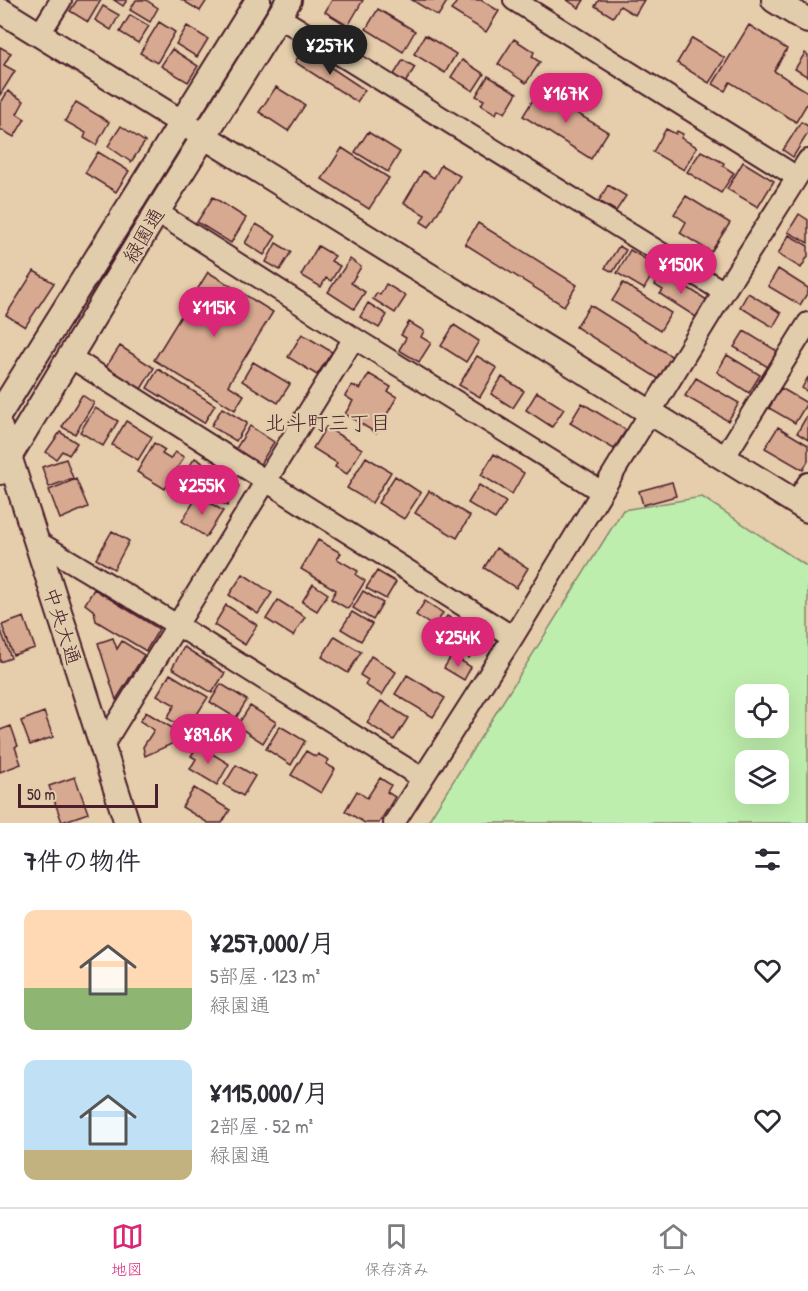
<!DOCTYPE html>
<html lang="ja">
<meta charset="utf-8">
<style>
:root{--surface:#fff;--page:#f2f2f3;--text:#2b2b33;--muted:#7c7c81;--line:#e1e1e2;--accent:#db2777}
body{margin:0;font-family:"Patrick Hand","Klee One",sans-serif;background:var(--page);color:var(--text);height:100vh;display:flex;flex-direction:column;font-size:22px;white-space:nowrap}
*{box-sizing:border-box;margin:0}
p{font-size:20px;color:var(--muted)}
.icon{flex:none;width:33px;height:33px;fill:none;stroke:currentColor;stroke-width:2;stroke-linecap:round;stroke-linejoin:round}
.map{position:relative;height:823px;overflow:hidden}
.sheet{display:flex;flex-direction:column;background:var(--surface);flex:1}
.sheet>*{flex:none}
.controls{position:absolute;left:735px;top:684px;display:grid;gap:12px}
.controls a{display:grid;place-items:center;width:54px;height:54px;border-radius:12px;background:var(--surface);box-shadow:0 6px 24px #0002;font-size:30px}
.scale{position:absolute;left:18px;bottom:15px;width:140px;box-sizing:border-box;padding-left:6px;border:3px solid #4a1f2b;border-top:0;font-size:16px;line-height:21px;white-space:nowrap;color:#4a1f2b;-webkit-text-stroke:4px #e1cdac;paint-order:stroke}
.price{position:absolute;translate:-50% -51px;padding:0 14px;border-radius:21px;background:var(--accent);color:#fff;font-size:20px;line-height:39px;filter:drop-shadow(0 2px 3px #0008)}
.price::after{content:'';position:absolute;left:50%;top:36px;width:18px;height:14px;margin-left:-9px;background:inherit;clip-path:polygon(0 0,100% 0,50% 100%)}
.price.current{background:#222;color:#fff}
ul{padding:0;list-style:none}
li{display:flex;align-items:center;gap:18px;height:150px;padding:0 24px}
li span{display:grid;place-items:center;flex:none;width:168px;height:120px;border-radius:12px;color:#555}
li>.icon{margin-inline-start:auto}
span .icon{width:72px;height:72px;fill:#fffc;stroke-width:1}
li b{font-size:26px}
h2{display:flex;justify-content:space-between;align-items:center;height:72px;padding:0 24px;font-size:26px}
.dock{display:flex;justify-content:space-around;align-items:center;height:84px;border-top:2px solid var(--line);background:var(--surface);font-size:16px;color:var(--muted)}
.dock a{display:grid;justify-items:center;gap:3px}
.dock .current{color:var(--accent)}
.map>svg:first-child{display:block}
.green{fill:#beeead;stroke:#84866c;stroke-width:1.5;fill-rule:evenodd}
.building{fill:#d7a990;stroke:#4a1f2b;stroke-width:1.5}
.lines{fill:none;stroke-linecap:round;stroke-linejoin:round}
.minor-casing{stroke:#4a1f2b;stroke-width:24}
.tertiary-casing{stroke:#4a1f2b;stroke-width:28}
.minor{stroke:#e1cdac;stroke-width:20}
.tertiary{stroke:#e1cdac;stroke-width:24}
.labels{text-anchor:middle;dominant-baseline:central;stroke-width:4.5;stroke-linejoin:round;paint-order:stroke}
.street-label{font-size:20px;fill:#4a1f2b;stroke:#e1cdac}
.neighbourhood-label{font-size:21px;fill:#4a1f2b;stroke:#e1cdac}
</style>
<div class="map">
<svg width="808" height="823" viewBox="0 0 808 823">
<rect width="100%" height="100%" fill="#e6cdab"/>
<filter id="ink" filterUnits="userSpaceOnUse"><feTurbulence type="fractalNoise" baseFrequency=".0167" numOctaves="2"/><feDisplacementMap in="SourceGraphic" scale="12" xChannelSelector="R" yChannelSelector="G"/><feConvolveMatrix kernelMatrix="1 2 1 2 8 2 1 2 1" color-interpolation-filters="sRGB"/></filter>
<g filter="url(#ink)">
<path class="green" d="M702,497l106,70v256h-381l196,-313zM746,694h32v34h-32zM746,760h32v34h-32z"/>
<path class="building" d="M77,0h24l-13,22 -18,-11z
M114,0h13l-4,6z
M136,0h10l12,8 -8,14 -20,-12z
M182,0h25l-7,11z
M332,0h31l-15,26 -23,-14z
M412,0h36l-10,16z
M458,0h23l18,11 -13,21 -35,-22z
M567,0h17l-5,8z
M599,0h45l-9,15 -15,-9 -7,11 -18,-11z
M103,6l16,9 -8,15 -16,-10z
M378,9l37,22 -12,21 -37,-23z
M130,15l19,11 -11,17 -18,-11z
M159,22l16,10 -18,31 -17,-10z
M749,25l38,24 -13,22 34,21v10l-12,20 -66,-40 -5,9 -12,-7z
M187,26l21,13 -11,18 -21,-13z
M425,35l31,19 -11,19 -31,-19z
M692,38l33,20 -16,25 -32,-20z
M514,39l20,13 -2,5 8,5 -14,21 -28,-19z
M0,47l11,6 -7,12 11,6 -15,24z
M172,49l26,17 -10,16 -27,-16z
M303,49l62,41 -8,12 -62,-40z
M805,53l3,2v22l-13,-8z
M403,60l12,7 -10,16 -12,-7z
M462,60l22,14 -11,17 -22,-14z
M488,76l29,17 -12,20 -7,-4 -2,5 -15,-9 3,-5 -8,-4z
M276,87l29,18 -17,26 -29,-19z
M539,90l69,42 -17,27 -68,-43z
M8,91l16,10 -7,13 8,5 -11,18 -14,-8v-25z
M76,102l33,20 -13,23 -12,-7 2,-5 -21,-12z
M801,122l7,4v7l-15,24 -10,-7z
M121,126l24,16 -14,20 -23,-16z
M666,129l10,5 1,-3 6,3 -2,4 16,9 -13,23 -31,-18z
M368,132l32,20 -12,20 -33,-20z
M342,148l47,30 -20,31 -47,-30z
M701,151l23,12 -1,3 11,7 -13,20 -34,-21z
M98,152l31,19 -13,21 -31,-19z
M743,162l31,19 -16,26 -31,-18z
M441,165l19,11 -31,51 -8,-5 4,-7 -21,-12 19,-32 11,7z
M608,185l18,11 -10,15 -17,-10z
M686,196l44,27 -19,29 -31,-19 6,-11 -12,-8z
M213,197l33,21 -15,25 -34,-21z
M799,214l9,6v23l-20,-11z
M478,223l99,62 -13,21 -99,-62z
M256,224l20,12 -12,19 -19,-12z
M789,235l19,11v10l-7,12 -23,-14z
M276,243l15,9 -11,18 -14,-8z
M318,246l17,10 -4,5 9,5 -9,15 -5,-3 -5,9 -20,-12z
M619,246l7,4 -13,22 -8,-4z
M630,250l27,16 -13,23 -27,-16z
M350,259l11,8 -10,16 14,9 -11,17 -26,-17z
M778,269l30,19v4l-8,13 -32,-19z
M34,271l20,12 -29,44 -19,-12z
M208,272l65,40 -45,73 16,10 -9,15 -81,-50z
M663,272l44,28 -11,17 -36,-23 3,-4 -8,-5z
M623,283l48,30 -11,18 -48,-30z
M386,284l20,12 -11,17 -22,-14 4,-6 3,2z
M748,293l33,20 -8,14 -33,-20z
M368,303l19,12 -8,13 -19,-11z
M590,305l86,54 -14,22 -86,-54z
M409,322l15,9 -3,6 10,6 -12,19 -20,-12 7,-12 -5,-3z
M454,325l25,16 -13,21 -25,-16z
M744,331l33,20 -9,16 -34,-20z
M302,334l30,18 -15,23 -29,-18z
M120,346l34,22 -13,21 -35,-22z
M727,355l33,20 -11,18 -32,-21z
M477,356l20,12 -17,29 -21,-12z
M253,362l37,22 -12,19 -36,-22z
M158,369l57,36 -11,18 -57,-35z
M369,374l22,13 -3,5 9,5 -21,36 -31,-19 8,-13 -8,-5 7,-11 8,4z
M502,377l22,14 -11,17 -22,-14z
M808,377v15l-6,-4z
M696,378l43,25 -11,18 -43,-25z
M781,388l26,15 -12,20 -26,-15z
M537,392l27,17 -12,18 -26,-17z
M82,395l12,8 -19,31 -13,-7z
M582,403l44,27 -12,19 -44,-26z
M95,408l23,13 -15,25 -23,-14z
M222,408l25,15 -11,18 -25,-15z
M808,414v26l-11,-7z
M126,421l26,16 -14,23 -26,-15z
M250,426l24,16 -15,24 -24,-16z
M326,427l36,22 -15,25 -12,-7 2,-4 -24,-15z
M778,427l30,18v16l-5,9 -38,-22z
M60,432l17,11 -8,12 -7,-4 -6,8 -10,-7z
M154,443l11,7 -3,4 8,5 5,-7 9,5 -19,32 -28,-17z
M494,454l30,19 -12,21 -31,-19z
M366,457l25,15 -19,31 -25,-15z
M195,458l44,28 -12,20 -39,-23 8,-14 -6,-4z
M66,459l7,19 -24,9 -7,-20z
M395,476l26,17 -17,26 -26,-16z
M76,479l12,28 -28,12 -11,-29z
M672,482l4,14 -33,9 -4,-14z
M479,485l27,17 -11,17 -27,-16z
M429,491l41,25 -13,22 -42,-25z
M198,495l25,16 -17,26 -24,-16z
M112,531l17,10 -15,28 -18,-10z
M318,540l23,13 -4,6 21,12 -2,4 9,6 -17,28 -17,-10 5,-9 -35,-21z
M496,548l32,20 -12,20 -32,-20z
M377,571l19,11 -10,17 -20,-11z
M243,574l29,19 -14,21 -29,-19z
M313,584l15,10 -11,17 -15,-9z
M94,589l65,40 -13,22 -50,-30 -2,-10 -9,-7z
M363,591l20,12 -10,17 -20,-12z
M278,600l27,17 -12,19 -27,-17z
M425,601l18,12 -9,14 -18,-12z
M226,605l31,20 -12,20 -31,-20z
M352,612l20,12 -11,17 -20,-12z
M447,616l35,22 -13,20 -35,-23z
M24,617l11,31 -22,7 -11,-30z
M0,628l11,30 -11,4z
M335,636l26,16 -13,21 -26,-16z
M113,638l4,11 5,-8 22,14 -28,45 -18,-57z
M184,647l41,26 -13,20 -40,-25z
M452,655l19,12 -7,13 -20,-12z
M371,656l25,16 -14,23 -17,-10 3,-5 -8,-5z
M170,674l38,23 -21,33 -20,-12 8,-13 -18,-10z
M407,675l38,23 -12,19 -38,-23z
M221,684l26,16 -11,18 -26,-16z
M381,701l27,17 -14,22 -27,-17z
M250,706l26,16 -13,21 -26,-17z
M44,712l9,25 -23,8 -9,-24z
M146,712l41,25 -42,19 -2,-9 11,-17 -14,-9z
M11,726l7,20 -3,1 6,17 -21,8v-42z
M280,726l25,15 -14,24 -25,-16z
M198,745l31,19 -12,21 -27,-16 6,-10 -5,-3z
M306,751l10,6 2,-3 11,6 -3,4 9,5 -14,24 -30,-18z
M236,765l19,11 -12,20 -19,-11z
M75,777l13,36 -26,9 -13,-36z
M380,778l11,7 -4,7 8,5 -16,26h-14l-20,-12 12,-20 10,7z
M194,788l36,22 -8,13h-14l-26,-16z"/>
<g class="lines">
<g class="minor-casing">
<path id="minor" d="M514,0l283,177
M279,17l445,275
M39,35l22,-35
M157,212l197,126 248,154
M70,357l443,280
M724,458l84,-135
M796,502l12,-19
M35,540l142,85 245,153
M102,747l252,-409
M394,823l119,-186 211,-345 84,-132"/>
</g>
<g class="tertiary-casing">
<path id="tertiary" d="M774,0l34,21
M0,10l808,500
M0,413l258,-413
M0,428l127,395
M0,472l157,-260 132,-212"/>
</g>
<use href="#minor" class="minor"/>
<use href="#tertiary" class="tertiary"/>
</g>
</g>
<g class="labels">
<g class="street-label">
<text transform="translate(143 235) rotate(-59)">緑園通</text>
<text transform="translate(63 626) rotate(72)">中央大通</text>
</g>
<g class="neighbourhood-label">
<text x="328" y="422">北斗町三丁目</text>
</g>
</g>
</svg>
<div class="controls">
<a><svg class="icon" aria-label="locate" viewBox="0 0 24 24"><circle cx="12" cy="12" r="6"/><path d="M12 2v4M12 18v4M2 12h4M18 12h4"/></svg></a>
<a><svg class="icon" aria-label="layers" viewBox="0 0 24 24"><path d="M12 4l9 5-9 5-9-5zM3 14l9 5 9-5"/></svg></a>
</div>
<div class="scale">50 m</div>
<b class="price current" style="left:330px;top:76px">¥257K</b>
<b class="price" style="left:566px;top:124px">¥167K</b>
<b class="price" style="left:681px;top:295px">¥150K</b>
<b class="price" style="left:214px;top:338px">¥115K</b>
<b class="price" style="left:202px;top:516px">¥255K</b>
<b class="price" style="left:458px;top:668px">¥254K</b>
<b class="price" style="left:208px;top:765px">¥89.6K</b>
</div>
<section class="sheet">
<h2>7件の物件<svg class="icon" aria-label="filters" viewBox="0 0 24 24"><path d="M4 7h16M4 17h16"/><circle cx="9" cy="7" r="2"/><circle cx="15" cy="17" r="2"/></svg></h2>
<ul>
<li><span style="background:linear-gradient(#ffd9b3 65%,#8fb573 0)"><svg class="icon" aria-label="home" viewBox="0 0 24 24"><path d="M3 11l9-7 9 7M6 9v11h12V9"/></svg></span><div><b>¥257,000/月</b><p>5部屋 · 123 m²</p><p>緑園通</p></div><svg class="icon" aria-label="heart" viewBox="0 0 24 24"><path d="M12 20l-8-8c-3-5 5-10 8-4 3-6 11-1 8 4z"/></svg></li>
<li><span style="background:linear-gradient(#bfe0f5 75%,#c2b280 0)"><svg class="icon" aria-label="home" viewBox="0 0 24 24"><path d="M3 11l9-7 9 7M6 9v11h12V9"/></svg></span><div><b>¥115,000/月</b><p>2部屋 · 52 m²</p><p>緑園通</p></div><svg class="icon" aria-label="heart" viewBox="0 0 24 24"><path d="M12 20l-8-8c-3-5 5-10 8-4 3-6 11-1 8 4z"/></svg></li>
</ul>
</section>
<nav class="dock">
<a class="current"><svg class="icon" aria-label="map" viewBox="0 0 24 24"><path d="M3 6l6-2 6 2 6-2v14l-6 2-6-2-6 2zM9 4v14M15 6v14"/></svg>地図</a>
<a><svg class="icon" aria-label="saved" viewBox="0 0 24 24"><path d="M7 4h10v16l-5-4-5 4z"/></svg>保存済み</a>
<a><svg class="icon" aria-label="home" viewBox="0 0 24 24"><path d="M3 11l9-7 9 7M6 9v11h12V9"/></svg>ホーム</a>
</nav>
